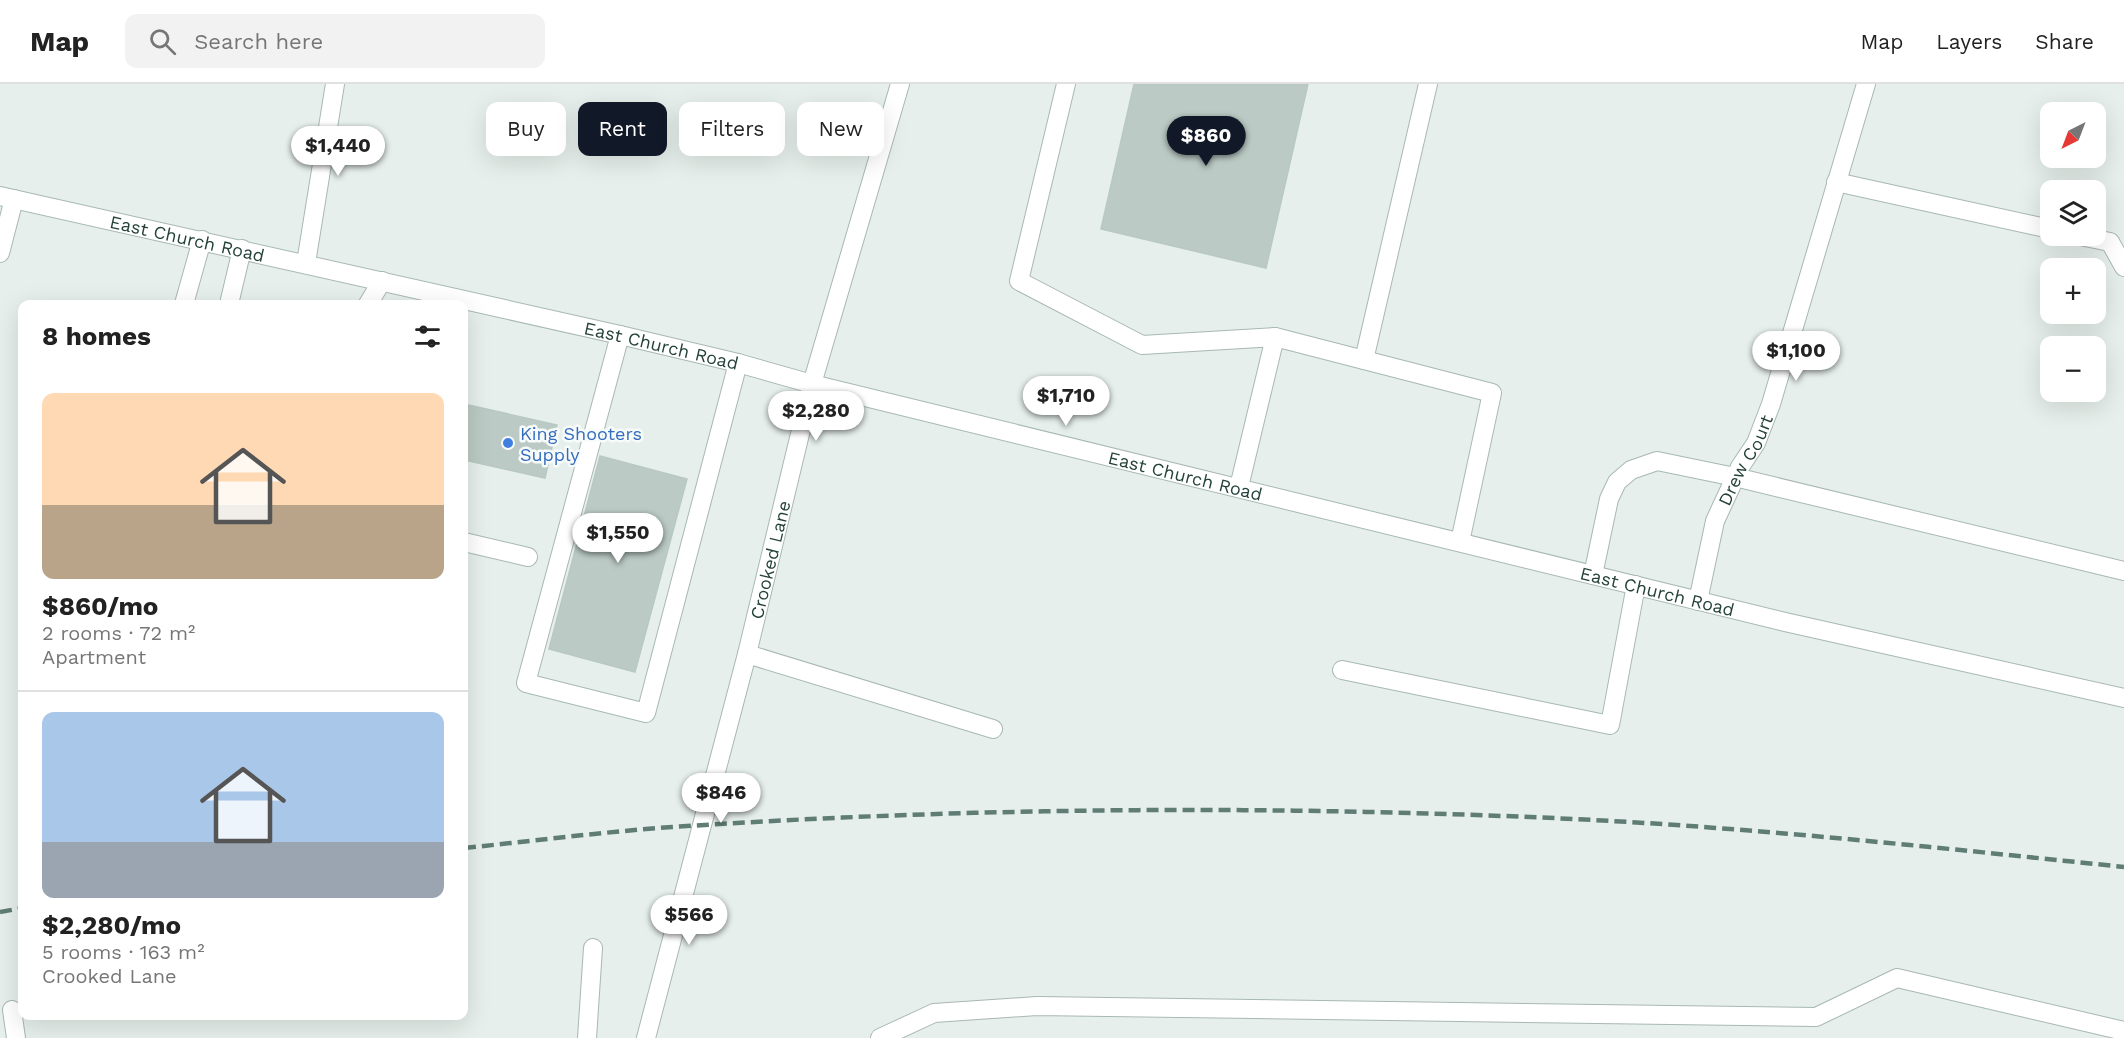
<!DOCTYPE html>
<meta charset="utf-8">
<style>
:root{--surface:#fff;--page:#f2f2f2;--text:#222;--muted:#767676;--line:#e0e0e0;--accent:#111827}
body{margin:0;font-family:"Work Sans",sans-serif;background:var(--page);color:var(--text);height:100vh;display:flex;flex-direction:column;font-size:22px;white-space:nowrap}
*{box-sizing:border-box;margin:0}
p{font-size:20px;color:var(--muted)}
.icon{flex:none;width:33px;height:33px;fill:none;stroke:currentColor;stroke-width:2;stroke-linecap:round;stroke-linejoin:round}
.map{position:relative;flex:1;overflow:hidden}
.panel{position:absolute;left:18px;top:216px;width:450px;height:720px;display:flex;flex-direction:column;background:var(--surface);border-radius:12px;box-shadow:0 6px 24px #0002}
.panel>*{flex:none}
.guide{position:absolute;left:486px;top:18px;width:570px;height:54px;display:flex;gap:12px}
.needle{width:39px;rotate:222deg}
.fabs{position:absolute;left:2040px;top:18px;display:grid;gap:12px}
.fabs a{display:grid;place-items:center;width:66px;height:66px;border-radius:12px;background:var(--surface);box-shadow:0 6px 24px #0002;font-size:30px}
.price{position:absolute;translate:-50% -51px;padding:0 14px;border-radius:21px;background:#fff;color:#222;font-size:20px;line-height:39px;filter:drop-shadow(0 2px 3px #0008)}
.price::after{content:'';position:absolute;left:50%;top:36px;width:18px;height:14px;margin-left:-9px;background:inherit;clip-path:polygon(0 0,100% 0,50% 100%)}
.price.active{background:var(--accent);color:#fff}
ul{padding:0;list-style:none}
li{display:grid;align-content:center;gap:12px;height:318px;padding:0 24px}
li+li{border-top:2px solid var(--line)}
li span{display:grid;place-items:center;height:186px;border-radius:12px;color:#555}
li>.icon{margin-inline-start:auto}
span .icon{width:108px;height:108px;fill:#fffc;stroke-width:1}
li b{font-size:26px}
h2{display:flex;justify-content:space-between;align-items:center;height:72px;padding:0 24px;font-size:26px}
.pill{padding:0 21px;border-radius:12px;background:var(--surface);box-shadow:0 6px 24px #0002;font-size:21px;line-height:54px}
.pill.active{background:var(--accent);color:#fff}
header{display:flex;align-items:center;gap:36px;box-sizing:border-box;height:84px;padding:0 30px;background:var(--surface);border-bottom:2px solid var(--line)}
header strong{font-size:28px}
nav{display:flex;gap:33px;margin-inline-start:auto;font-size:21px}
.search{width:420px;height:54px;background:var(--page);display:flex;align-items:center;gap:15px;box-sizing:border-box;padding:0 21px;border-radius:12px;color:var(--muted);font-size:22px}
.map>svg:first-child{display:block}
.building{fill:#bbcac4;stroke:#b8c9c2;stroke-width:1.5}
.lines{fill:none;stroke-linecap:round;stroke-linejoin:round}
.minor-casing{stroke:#a8b8b2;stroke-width:20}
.minor{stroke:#fff;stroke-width:18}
.rail{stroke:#5f7d75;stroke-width:4.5;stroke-dasharray:12 6;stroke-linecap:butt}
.shop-dot{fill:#3f7fe0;stroke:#f7fbf9;stroke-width:2}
.labels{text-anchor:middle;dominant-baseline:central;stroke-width:5;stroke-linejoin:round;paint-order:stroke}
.street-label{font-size:18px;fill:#24423a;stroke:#f7fbf9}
.shop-label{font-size:18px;fill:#366cbe;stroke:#f7fbf9;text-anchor:start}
</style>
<header>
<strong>Map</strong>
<div class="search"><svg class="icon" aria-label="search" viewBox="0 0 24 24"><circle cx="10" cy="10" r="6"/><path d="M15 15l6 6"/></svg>Search here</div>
<nav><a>Map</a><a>Layers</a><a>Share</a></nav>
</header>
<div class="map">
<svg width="2124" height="954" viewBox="0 0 2124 954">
<rect width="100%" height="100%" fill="#e6efeb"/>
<path class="building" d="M1134,0h174l-42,184 -165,-39z
M464,320l93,21 -12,53 -81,-18z
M600,372l87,23 -52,193 -86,-23z"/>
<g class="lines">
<g class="minor-casing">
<g id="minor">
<path d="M1066,0l-47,197 123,64 133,-8"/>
<path d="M1836,98l214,47"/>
<path id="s1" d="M0,112l620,139 118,28 74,21 973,238 339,76"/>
<path d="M2080,152l30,6 14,25"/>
<path d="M0,169l14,-54"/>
<path d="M306,179l29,-179"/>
<path d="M184,220l18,-64"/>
<path d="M229,220l13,-55"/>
<path d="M368,220l14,-23"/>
<path d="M620,251l-94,348 120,30 92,-350"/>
<path d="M1364,276l64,-276"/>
<path d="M1239,403l36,-150 217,56 -32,149"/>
<path d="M464,458l64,15"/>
<path d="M1593,491l16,-76 8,-17 14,-12 26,-9 78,16 389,94"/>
<path id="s2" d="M1698,517l17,-80 25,-54 16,-24 15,-39 95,-320"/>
<path d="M747,570l246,75"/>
<path d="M1342,586l268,55 26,-140"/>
<path d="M12,926l4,28"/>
<path d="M587,954l6,-90"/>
<path id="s3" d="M646,954l101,-384 65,-270 88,-300"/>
<path d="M880,954l54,-25 103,-7 779,11 81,-39 227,53"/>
</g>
</g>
<use href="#minor" class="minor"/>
<path class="rail" d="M464,764c69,-7 138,-16 208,-21 300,-20 602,-22 902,-8 184,9 367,29 550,48
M0,828l22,-4"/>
</g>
<circle class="shop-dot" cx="508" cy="359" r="6"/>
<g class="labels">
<g class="street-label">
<text stroke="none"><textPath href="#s1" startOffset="192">East Church Road</textPath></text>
<text stroke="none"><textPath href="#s1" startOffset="678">East Church Road</textPath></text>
<text stroke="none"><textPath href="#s2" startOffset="150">Drew Court</textPath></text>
<text stroke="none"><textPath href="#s1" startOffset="1218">East Church Road</textPath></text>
<text stroke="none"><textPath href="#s3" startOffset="494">Crooked Lane</textPath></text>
<text stroke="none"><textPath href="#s1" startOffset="1704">East Church Road</textPath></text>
</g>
<g class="shop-label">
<text x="520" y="349">King Shooters<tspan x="520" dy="21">Supply</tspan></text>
</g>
</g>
</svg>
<div class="fabs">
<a><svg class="needle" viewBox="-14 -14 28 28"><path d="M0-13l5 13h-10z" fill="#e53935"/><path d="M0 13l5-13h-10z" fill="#767676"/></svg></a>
<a><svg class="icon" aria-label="layers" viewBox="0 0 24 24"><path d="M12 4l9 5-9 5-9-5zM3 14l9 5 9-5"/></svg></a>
<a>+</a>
<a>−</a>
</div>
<b class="price active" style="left:1206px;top:83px">$860</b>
<b class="price" style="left:338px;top:93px">$1,440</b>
<b class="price" style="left:1796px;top:298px">$1,100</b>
<b class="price" style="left:1066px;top:343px">$1,710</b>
<b class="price" style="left:816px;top:358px">$2,280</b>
<b class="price" style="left:618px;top:480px">$1,550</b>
<b class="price" style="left:721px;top:740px">$846</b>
<b class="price" style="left:689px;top:862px">$566</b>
<div class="guide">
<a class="pill">Buy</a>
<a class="pill active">Rent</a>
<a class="pill">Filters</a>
<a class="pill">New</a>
</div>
<section class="panel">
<h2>8 homes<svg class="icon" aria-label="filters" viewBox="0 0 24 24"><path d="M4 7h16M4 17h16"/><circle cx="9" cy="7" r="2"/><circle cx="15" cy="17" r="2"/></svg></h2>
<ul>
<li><span style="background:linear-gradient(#ffd9b3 60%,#b9a48a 0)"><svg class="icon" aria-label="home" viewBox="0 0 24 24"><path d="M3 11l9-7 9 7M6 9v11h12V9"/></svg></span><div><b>$860/mo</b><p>2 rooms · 72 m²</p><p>Apartment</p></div></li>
<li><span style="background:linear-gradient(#a9c7e8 70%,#9aa5b1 0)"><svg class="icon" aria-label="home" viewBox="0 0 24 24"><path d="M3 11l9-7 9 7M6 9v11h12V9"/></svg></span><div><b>$2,280/mo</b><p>5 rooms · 163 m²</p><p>Crooked Lane</p></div></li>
</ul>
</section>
</div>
